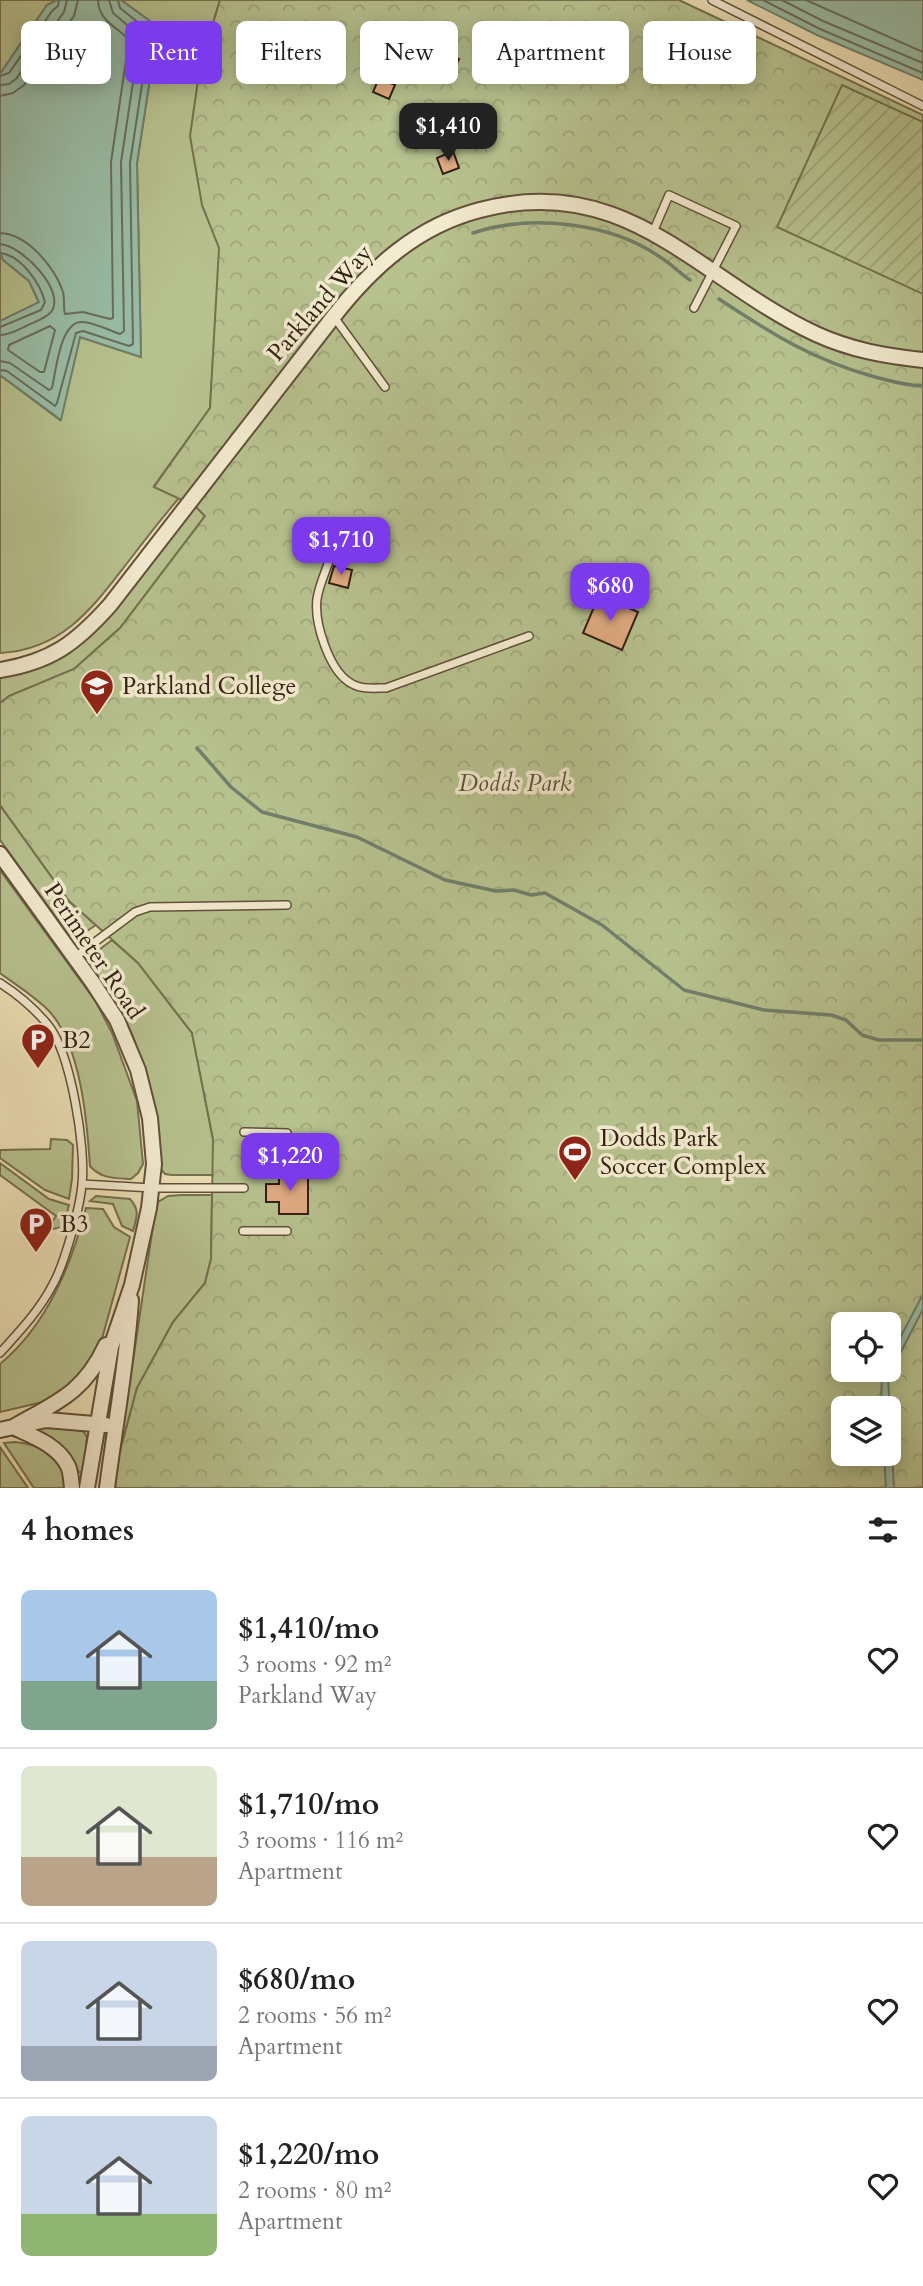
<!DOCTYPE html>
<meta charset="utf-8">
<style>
:root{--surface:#fff;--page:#f2f2f2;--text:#222;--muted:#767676;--line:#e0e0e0;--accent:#7c3aed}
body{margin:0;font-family:Cardo,serif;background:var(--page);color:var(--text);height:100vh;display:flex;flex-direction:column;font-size:26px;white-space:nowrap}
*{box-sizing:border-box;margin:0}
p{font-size:23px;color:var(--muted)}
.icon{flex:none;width:38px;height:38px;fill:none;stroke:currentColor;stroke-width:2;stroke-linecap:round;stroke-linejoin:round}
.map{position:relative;height:1488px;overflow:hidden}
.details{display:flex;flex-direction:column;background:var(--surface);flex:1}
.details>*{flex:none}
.guide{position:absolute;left:21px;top:21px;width:882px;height:63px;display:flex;gap:14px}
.buttons{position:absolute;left:831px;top:1312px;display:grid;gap:14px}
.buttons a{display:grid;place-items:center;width:70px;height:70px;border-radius:10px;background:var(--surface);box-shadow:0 4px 18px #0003;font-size:35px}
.price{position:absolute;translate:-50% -60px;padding:0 16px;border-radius:14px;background:var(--accent);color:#fff;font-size:23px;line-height:46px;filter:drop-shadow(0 2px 4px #0008)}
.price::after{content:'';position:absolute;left:50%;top:42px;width:21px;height:16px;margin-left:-10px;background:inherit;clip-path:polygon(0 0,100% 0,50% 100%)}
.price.active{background:#222;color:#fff}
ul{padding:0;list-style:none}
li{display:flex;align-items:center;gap:21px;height:175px;padding:0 21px}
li+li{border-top:2px solid var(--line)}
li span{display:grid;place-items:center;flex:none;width:196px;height:140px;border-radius:10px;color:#555}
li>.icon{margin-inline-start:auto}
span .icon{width:84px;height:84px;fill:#fffc;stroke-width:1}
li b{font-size:30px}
h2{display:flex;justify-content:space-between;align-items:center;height:84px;padding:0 21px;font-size:30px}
.pill{padding:0 24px;border-radius:10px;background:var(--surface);box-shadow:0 4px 18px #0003;font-size:24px;line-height:63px}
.pill.active{background:var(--accent);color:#fff}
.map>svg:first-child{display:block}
.grass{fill:#b7c28f;stroke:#757150;stroke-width:2}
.forest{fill:url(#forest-crowns);stroke:#757150;stroke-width:2;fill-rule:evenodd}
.garden{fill:url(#garden-furrows);stroke:#757150;stroke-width:2}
.water{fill:#9abea8;stroke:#717f6b;stroke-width:2}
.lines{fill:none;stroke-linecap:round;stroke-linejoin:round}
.shore{stroke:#666f5c;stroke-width:2}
.stream{stroke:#717f6b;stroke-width:3.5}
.building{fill:#e1ac83;stroke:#332010;stroke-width:2}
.lane-casing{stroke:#62503a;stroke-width:10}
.street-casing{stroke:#62503a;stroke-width:18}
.lane{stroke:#f3ebd0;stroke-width:7}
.street{stroke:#f3ebd0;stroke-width:14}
.labels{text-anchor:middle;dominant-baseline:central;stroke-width:7;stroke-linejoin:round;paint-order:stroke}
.street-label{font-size:24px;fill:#332010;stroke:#f3ebd0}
.poi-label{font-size:24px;fill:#332010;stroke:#f3ebd0;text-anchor:start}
.park-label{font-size:24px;font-style:italic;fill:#5b5136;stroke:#f3ebd0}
</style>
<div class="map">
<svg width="923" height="1488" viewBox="0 0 923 1488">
<defs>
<pattern id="forest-crowns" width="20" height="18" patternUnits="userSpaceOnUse" patternTransform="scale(1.75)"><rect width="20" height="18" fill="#b7c28f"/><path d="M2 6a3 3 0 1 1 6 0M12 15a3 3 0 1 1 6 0" fill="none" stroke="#9ea67a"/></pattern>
<pattern id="garden-furrows" width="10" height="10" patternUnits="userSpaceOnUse" patternTransform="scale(1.75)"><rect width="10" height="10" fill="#b7c28f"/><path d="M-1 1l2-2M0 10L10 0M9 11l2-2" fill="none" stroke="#9ea67a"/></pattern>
</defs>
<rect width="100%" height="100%" fill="#ede0b6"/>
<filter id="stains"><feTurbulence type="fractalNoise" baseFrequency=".00286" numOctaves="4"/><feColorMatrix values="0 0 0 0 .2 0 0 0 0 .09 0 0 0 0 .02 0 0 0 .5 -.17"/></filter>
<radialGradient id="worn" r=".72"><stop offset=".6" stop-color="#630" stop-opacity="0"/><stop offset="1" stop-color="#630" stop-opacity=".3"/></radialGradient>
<path class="grass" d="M0,0h57l-10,5 -47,69z
M121,0h99l-20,66 2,139 18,43 -10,160 -56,78 25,12c-18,21 -35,43 -51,64 -35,45 -65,88 -128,91v-278l60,45 20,-83 61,20 -4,-194 21,-136z
M0,252l3,8 26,21 10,22 -39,18z
M195,506l10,10 -85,112 -46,41 -65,27 -9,7v-28l51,-13 28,-17 29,-29z
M0,805l69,96 27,24 -15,10h-12l-69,-95z
M0,870l96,132 16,31 25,68 6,63 -5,9 -7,6c-16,-1 -30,0 -41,-13 -3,-45 -9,-122 -42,-156 -14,-14 -32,-25 -48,-37z
M112,940l26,23 54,70 21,106v36h-41l-7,-1 -5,-6c-4,-47 -10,-92 -29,-136 -10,-24 -33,-48 -41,-69l2,-8z
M51,1139l16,1 6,5 -1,34 -3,20 -24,-9 -45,-32v-8l50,-1z
M0,1163l49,36 20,6 -6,22 -10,2 -3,-4 6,-9 -56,-41z
M182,1195h30l-1,64 -6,24 -32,39 -36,66 -18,67 34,-229 5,-24 10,-6z
M96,1196l34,3c10,11 7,18 3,32l-11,-5 -9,-22 -23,-3z
M86,1208l17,1 11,18 16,10 -30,109 -11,24 -20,18 -22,13 -47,11v-48c47,-39 71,-98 86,-156z
M48,1427l35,4 4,6 -3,35h-7l-44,-43z
M15,1442c28,2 47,17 53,46h-34l-30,-45z
M0,1447l28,41h-28z"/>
<path class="forest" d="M220,0h459l244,115v1373h-808l4,-33 18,-67 36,-66 32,-39 6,-24 2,-120 -21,-106 -54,-70 -69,-62 -69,-96v-102l9,-7 65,-27 46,-41 85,-112 -10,-10 -41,-19 56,-79 9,-160 -17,-43 -12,-69 10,-70zM844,1325h45v45h-45zM844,1409h45v45h-45z"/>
<path class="garden" d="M842,85l81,37v172l-146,-67z"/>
<path class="water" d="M57,0h64l37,27 -21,136 4,194 -61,-20 -19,83 -61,-45v-54l39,-19 -10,-21 -26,-21 -3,-8v-178l47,-69z
M747,0h176v80l-106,-45z
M923,1294v15l-35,68 6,111h-8l-2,-34h5v-45h-8l1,-38 7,-1v-11z"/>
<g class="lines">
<path class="shore" d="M763,0l57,29 103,44
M782,0l41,21 100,42
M806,0l117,52
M0,76l9,-3 43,-62 6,-5 1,-6
M0,85l9,-1 7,-5 48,-67 3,-12
M0,96l13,-3 11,-8 50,-69 4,-16
M0,233c28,1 55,35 63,59 2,8 0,16 2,22l18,-2 27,7 3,-1 -2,-156 18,-122c-12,-14 -30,-18 -31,-40
M0,244c21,1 67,47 51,68 -6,7 -17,10 -25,14 -8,4 -17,9 -26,9
M0,253c21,2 40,30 45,49l-4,8 -41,17
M50,326l5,4 -11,42h-4l-32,-22 1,-5z
M0,361l10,2 39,27 3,-2c4,-17 8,-68 31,-66 12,1 26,8 37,12l4,-3 -3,-169 19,-126 -27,-23 -4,-13
M0,370l7,1 48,35 2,-3 19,-70 7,-2 46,15 4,-2 -3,-181 20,-131 -30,-24 -2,-8"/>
<path class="stream" d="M473,233c57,-19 137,-11 187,24 11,7 20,16 30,23
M719,299c53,35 94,61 156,78 16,4 31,9 48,9
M197,748l34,39 31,25 95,25 88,43 51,11 18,-1 17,5 14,-2 57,32 82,65 80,20 67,5 15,5 16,15 17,5h44"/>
</g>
<path class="building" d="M446,53l13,6 -7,16 -13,-6z
M379,78l16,7 -6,14 -16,-7z
M453,151l6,17 -16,6 -6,-16z
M334,566l18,4 -4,18 -19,-5z
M599,595l39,17 -16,38 -39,-17z
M279,1172h29v42h-29v-12h-13v-18h13z"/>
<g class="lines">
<g class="lane-casing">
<path id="lane" d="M712,0l211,106
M653,232l16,-37 67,31 -42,82
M334,317l51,70
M330,558c-4,13 -11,27 -13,41 -3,24 12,70 32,83 11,8 24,6 37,6l143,-52
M75,957l60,-45 15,-5 137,-2
M0,983c17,11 35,26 48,42 23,28 38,123 34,159 -2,24 -18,82 -30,102 -13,25 -33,46 -52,67
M244,1132l43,1
M82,1184l70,4h92
M243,1231h44"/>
</g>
<g class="street-casing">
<path id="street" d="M0,670c51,-8 76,-27 110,-65l224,-289c39,-50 84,-90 146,-106 147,-39 218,69 336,124 35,16 69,22 107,26
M0,854l93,129 24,37 21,50 12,48 4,46 -5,44 -17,77 -21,62 -24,141
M13,1427c44,-25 71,-34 93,-82
M13,1427c19,9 45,18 55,39 3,6 3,15 4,22
M0,1430l46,-10 60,5
M107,1488c8,-63 20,-125 24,-188"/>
</g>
<use href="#lane" class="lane"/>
<use href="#street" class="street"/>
</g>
<defs>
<g id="university-pin" transform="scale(1.75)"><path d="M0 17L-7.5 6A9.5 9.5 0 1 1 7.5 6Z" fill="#8f2418" stroke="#f3ebd0"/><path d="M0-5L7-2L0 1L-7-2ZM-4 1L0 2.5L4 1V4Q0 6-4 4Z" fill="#fff"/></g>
<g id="parking-pin" transform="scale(1.75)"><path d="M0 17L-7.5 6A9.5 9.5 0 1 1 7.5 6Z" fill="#8f2418" stroke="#f3ebd0"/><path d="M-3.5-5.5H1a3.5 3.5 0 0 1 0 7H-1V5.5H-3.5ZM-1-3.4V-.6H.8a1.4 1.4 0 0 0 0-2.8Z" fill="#fff"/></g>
<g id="stadium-pin" transform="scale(1.75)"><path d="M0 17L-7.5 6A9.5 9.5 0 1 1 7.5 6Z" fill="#8f2418" stroke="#f3ebd0"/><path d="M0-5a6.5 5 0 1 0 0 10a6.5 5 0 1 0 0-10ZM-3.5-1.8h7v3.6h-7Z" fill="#fff"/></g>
</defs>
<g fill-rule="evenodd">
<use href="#university-pin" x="97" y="686"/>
<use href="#parking-pin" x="38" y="1040"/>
<use href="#stadium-pin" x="575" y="1152"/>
<use href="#parking-pin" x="36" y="1224"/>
</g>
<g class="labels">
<g class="street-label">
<text transform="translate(320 303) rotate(-49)">Parkland Way</text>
<text transform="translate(94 951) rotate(56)">Perimeter Road</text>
</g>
<g class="poi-label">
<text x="122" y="686">Parkland College</text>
<text x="62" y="1040">B2</text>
<text x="600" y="1138">Dodds Park<tspan x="600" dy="28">Soccer Complex</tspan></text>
<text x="60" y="1224">B3</text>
</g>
<g class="park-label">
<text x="515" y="783">Dodds Park</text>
</g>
</g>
<rect width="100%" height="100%" filter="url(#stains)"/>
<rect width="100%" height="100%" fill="url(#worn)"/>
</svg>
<div class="buttons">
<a><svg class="icon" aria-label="locate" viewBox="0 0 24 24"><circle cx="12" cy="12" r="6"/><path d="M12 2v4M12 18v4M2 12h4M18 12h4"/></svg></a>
<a><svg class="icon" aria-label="layers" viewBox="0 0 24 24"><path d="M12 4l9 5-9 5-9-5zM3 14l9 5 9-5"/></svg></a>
</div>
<b class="price active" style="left:448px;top:163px">$1,410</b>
<b class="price" style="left:341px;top:577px">$1,710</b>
<b class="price" style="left:610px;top:623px">$680</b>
<b class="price" style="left:290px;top:1193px">$1,220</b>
<div class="guide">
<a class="pill">Buy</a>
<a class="pill active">Rent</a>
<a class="pill">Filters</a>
<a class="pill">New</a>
<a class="pill">Apartment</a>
<a class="pill">House</a>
</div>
</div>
<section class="details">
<h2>4 homes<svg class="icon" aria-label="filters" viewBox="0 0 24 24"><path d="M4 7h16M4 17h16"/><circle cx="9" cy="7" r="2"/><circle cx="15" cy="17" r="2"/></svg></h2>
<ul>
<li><span style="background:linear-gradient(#a9c7e8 65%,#7fa58c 0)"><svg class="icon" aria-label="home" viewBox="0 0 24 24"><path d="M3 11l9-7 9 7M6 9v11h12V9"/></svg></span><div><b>$1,410/mo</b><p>3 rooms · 92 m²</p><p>Parkland Way</p></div><svg class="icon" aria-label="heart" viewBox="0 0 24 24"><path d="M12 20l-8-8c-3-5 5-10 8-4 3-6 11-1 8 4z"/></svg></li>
<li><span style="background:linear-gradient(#dfe7d0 65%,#b9a48a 0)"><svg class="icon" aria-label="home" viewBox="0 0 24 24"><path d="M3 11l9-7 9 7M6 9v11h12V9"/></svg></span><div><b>$1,710/mo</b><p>3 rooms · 116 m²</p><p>Apartment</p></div><svg class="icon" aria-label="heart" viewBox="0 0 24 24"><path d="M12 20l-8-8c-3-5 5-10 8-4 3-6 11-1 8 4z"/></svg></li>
<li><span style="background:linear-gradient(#c9d6e8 75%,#9aa5b1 0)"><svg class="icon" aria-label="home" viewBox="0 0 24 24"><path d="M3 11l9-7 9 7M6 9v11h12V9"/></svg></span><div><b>$680/mo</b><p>2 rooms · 56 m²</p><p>Apartment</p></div><svg class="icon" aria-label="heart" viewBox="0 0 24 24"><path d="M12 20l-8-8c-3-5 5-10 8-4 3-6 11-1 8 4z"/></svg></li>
<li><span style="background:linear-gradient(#c9d6e8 70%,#8fb573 0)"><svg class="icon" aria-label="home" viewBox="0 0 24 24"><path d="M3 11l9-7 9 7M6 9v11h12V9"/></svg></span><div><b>$1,220/mo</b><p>2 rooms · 80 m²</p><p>Apartment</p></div><svg class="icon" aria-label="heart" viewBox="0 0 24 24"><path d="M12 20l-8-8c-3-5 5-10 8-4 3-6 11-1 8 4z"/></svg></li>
</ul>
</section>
